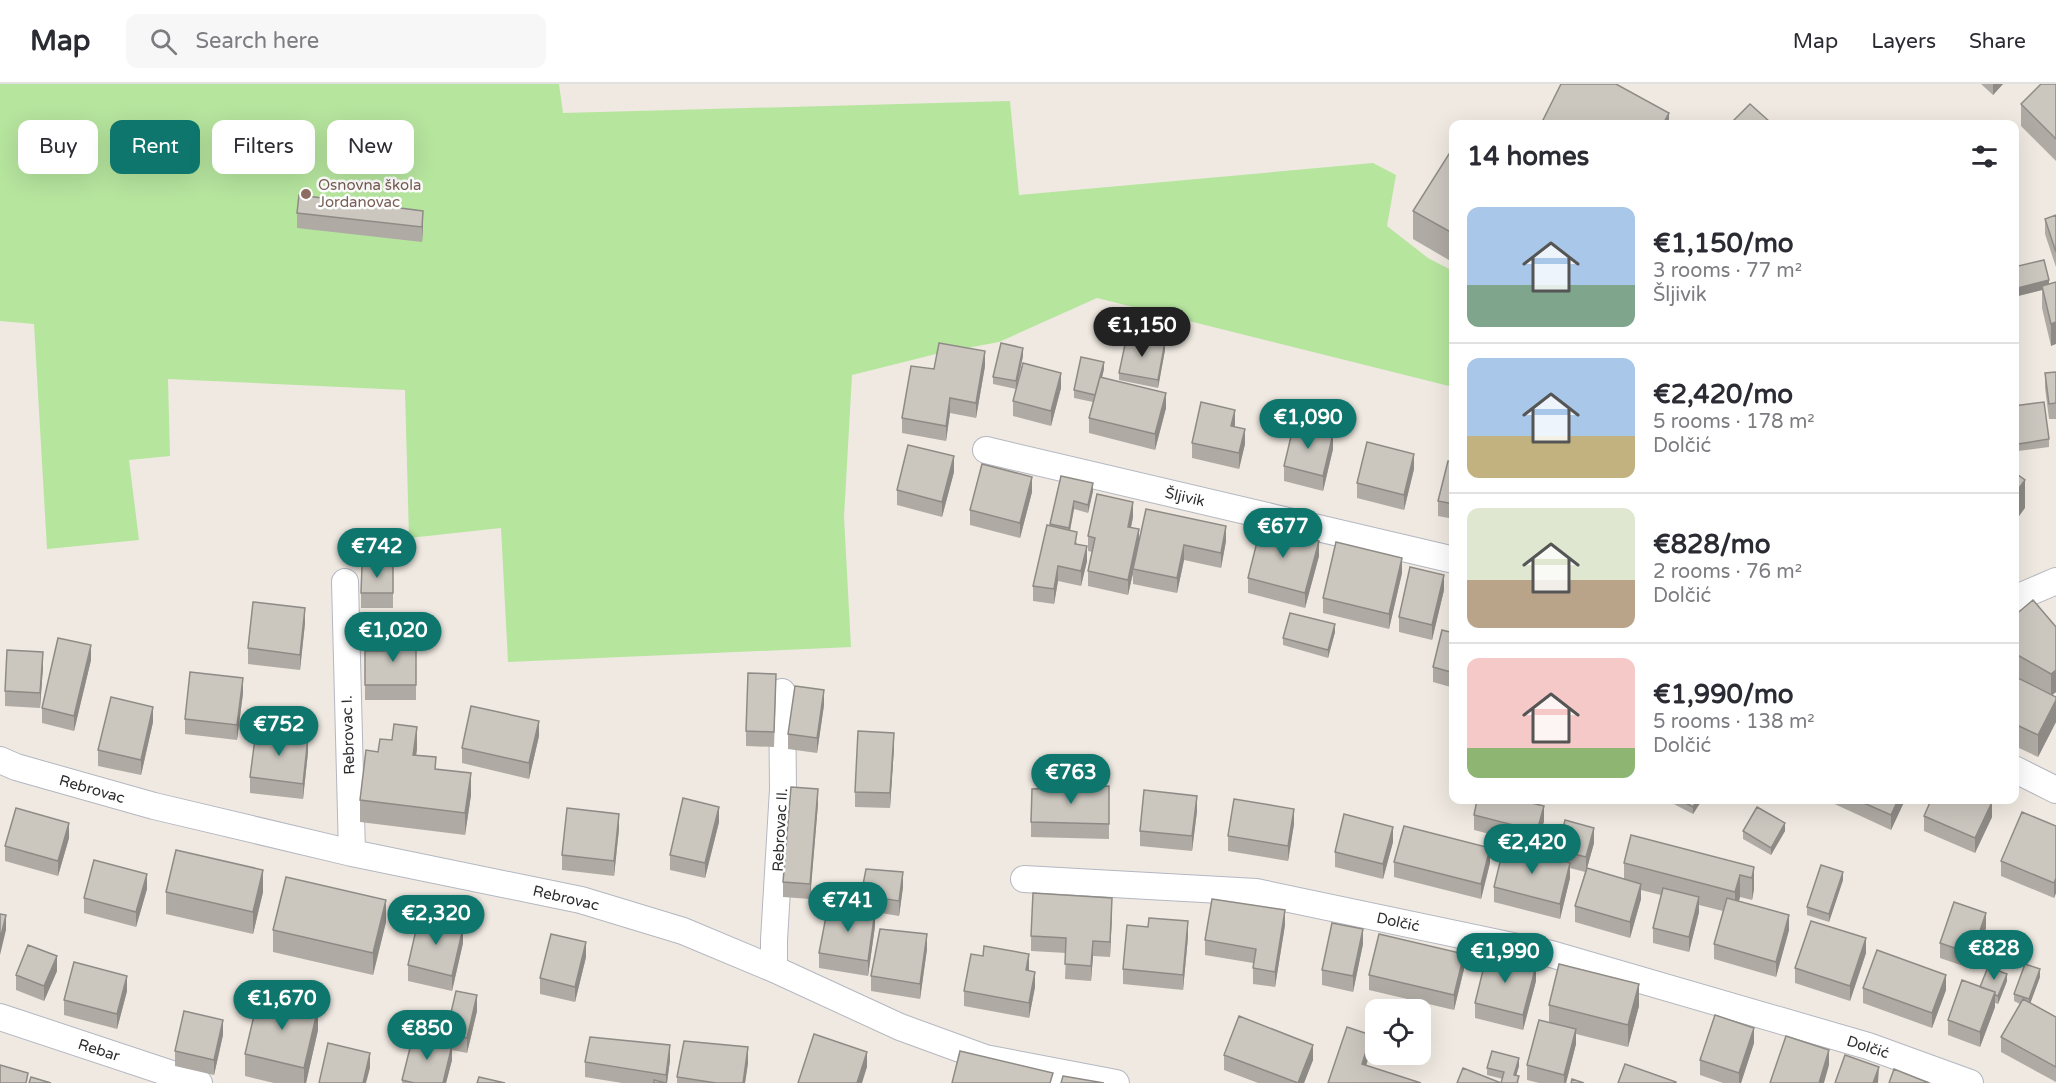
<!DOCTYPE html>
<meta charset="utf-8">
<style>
:root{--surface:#fff;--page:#f7f7f7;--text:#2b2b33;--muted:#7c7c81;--line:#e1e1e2;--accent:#0f766e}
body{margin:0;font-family:"Varela Round",sans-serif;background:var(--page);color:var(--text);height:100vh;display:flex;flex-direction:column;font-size:22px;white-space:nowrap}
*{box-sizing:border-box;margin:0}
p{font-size:20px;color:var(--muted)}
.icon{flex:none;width:33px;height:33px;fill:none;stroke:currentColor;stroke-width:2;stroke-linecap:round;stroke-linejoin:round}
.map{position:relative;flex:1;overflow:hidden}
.drawer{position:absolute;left:1449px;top:36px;width:570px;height:684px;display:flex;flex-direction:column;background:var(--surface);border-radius:12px;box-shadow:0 6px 24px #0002}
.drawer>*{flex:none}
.banner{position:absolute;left:18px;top:36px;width:570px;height:54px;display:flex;gap:12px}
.buttons{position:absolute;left:1365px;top:915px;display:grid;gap:12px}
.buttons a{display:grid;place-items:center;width:66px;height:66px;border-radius:12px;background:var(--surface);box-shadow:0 6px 24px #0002;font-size:30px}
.price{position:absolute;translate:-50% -51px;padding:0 14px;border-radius:21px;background:var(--accent);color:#fff;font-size:20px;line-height:39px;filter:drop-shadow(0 2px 3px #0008)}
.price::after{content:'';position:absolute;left:50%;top:36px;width:18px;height:14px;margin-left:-9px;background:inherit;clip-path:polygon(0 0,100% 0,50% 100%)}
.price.on{background:#222;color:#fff}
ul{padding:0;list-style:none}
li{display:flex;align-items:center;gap:18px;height:150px;padding:0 18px}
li+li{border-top:2px solid var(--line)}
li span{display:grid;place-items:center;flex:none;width:168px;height:120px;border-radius:12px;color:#555}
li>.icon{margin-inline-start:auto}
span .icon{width:72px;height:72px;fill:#fffc;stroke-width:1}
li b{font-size:26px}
h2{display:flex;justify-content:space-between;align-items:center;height:72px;padding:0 18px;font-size:26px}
.pill{padding:0 21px;border-radius:12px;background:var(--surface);box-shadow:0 6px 24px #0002;font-size:21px;line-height:54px}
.pill.on{background:var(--accent);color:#fff}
header{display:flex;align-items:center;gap:36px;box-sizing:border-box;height:84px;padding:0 30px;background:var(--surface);border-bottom:2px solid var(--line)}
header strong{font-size:28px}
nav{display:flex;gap:33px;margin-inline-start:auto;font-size:21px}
.search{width:420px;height:54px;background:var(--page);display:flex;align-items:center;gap:15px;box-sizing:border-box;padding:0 21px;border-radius:12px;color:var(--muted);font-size:22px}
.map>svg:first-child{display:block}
.green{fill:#b6e59e}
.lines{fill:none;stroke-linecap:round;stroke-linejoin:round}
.minor-casing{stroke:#b4b7c1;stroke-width:28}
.minor{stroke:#fff;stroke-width:26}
.wall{fill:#afaba4}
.shaded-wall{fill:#8e8b86}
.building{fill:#cbc7bf;stroke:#8e8b86;stroke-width:1.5}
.education-dot{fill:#8d6e63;stroke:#fff;stroke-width:2}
.labels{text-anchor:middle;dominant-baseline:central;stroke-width:5;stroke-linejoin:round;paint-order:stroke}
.education-label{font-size:15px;fill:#785e54;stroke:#fff;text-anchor:start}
.street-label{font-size:15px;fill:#2e2e2e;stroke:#fff}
</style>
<header>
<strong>Map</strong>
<div class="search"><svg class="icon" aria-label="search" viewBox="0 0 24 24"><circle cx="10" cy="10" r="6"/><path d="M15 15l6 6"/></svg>Search here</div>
<nav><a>Map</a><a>Layers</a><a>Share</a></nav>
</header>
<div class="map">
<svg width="2056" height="999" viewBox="0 0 2056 999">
<rect width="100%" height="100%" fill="#efe9e1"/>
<path class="green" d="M0,0h559l4,29 447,-12 9,94 354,-32 23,12 -9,51 41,32 25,13v116l-356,-89 -98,44 -59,11 -88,22 -8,142 7,130 -343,15 -7,-134 -92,10 -4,-148 -237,-11 2,77 -41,4 10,80 -92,9 -13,-225 -34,-3z"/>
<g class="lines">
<g class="minor-casing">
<path id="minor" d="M986,366l468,110
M345,498l7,271
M2014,515l42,-18
M0,676l16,7 138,39 198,47 229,47 102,31 91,38 126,58 85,31 131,25
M2014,685l42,21
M1024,795l232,13 295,62 317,92 102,37
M774,885v-29l9,-151 -1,-97
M0,933l199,66"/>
</g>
<use href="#minor" class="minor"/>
</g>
<path class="wall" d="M1981,0h22l-10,11z
M2056,0v77l-35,-35v-22z
M1454,62v117l-41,-24v-28z
M297,129l126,13 -1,16 -125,-14z
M2056,131v52l-11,-33v-15z
M2056,198l-5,64 -9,-38v-18l-28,7 35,-13z
M1165,266l-7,38 -39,-8v-7z
M1023,272l-7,33 -23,-5v-7z
M985,282l-9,52 -26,-5 -4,28 -44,-8v-15l32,-49z
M1104,285l-2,8 64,31 -11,42 -66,-17v-15l4,-16 -19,-4v-8z
M2056,288v47h-7l-4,-31v-15z
M1061,304l-10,38 -38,-10v-15z
M2014,322l35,33v8l-31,4v-5h-4z
M1235,341l-1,1 11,18 -6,25 -47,-11v-15z
M1333,365l-10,42 -39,-10v-15z
M1454,378v57l-16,-3v-15z
M1414,385l-10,41 -47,-12v-15z
M954,388l-12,45 -45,-12v-15z
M1061,392l32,15 -5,22 -14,-4 -4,22 17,30 -6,25 -23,-5 -4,23 -21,-3v-15l17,-60z
M1032,408l-12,46 -50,-13v-15z
M1133,433l-2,10 8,13 87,1 -5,27 -37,-8 -7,33 -44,-9v-11l-5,22 -40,-9v-15l4,-19 -4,-1v-15z
M1319,472l-14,52 -57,-15v-15z
M393,482v42h-32v-15z
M1402,489l-13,56 -66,-16v-15z
M1444,506l-12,50 -33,-8v-15z
M2014,532l42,11v65l-4,3 4,2v25l-18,35 -19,-9 -2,3 -3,-1v-74l18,9 -18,-10z
M305,539l-5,47 -52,-6v-16z
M1335,548l-7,26 -45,-13v-7z
M1454,549v55l-21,-6v-15z
M416,553v63h-51v-49h20z
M91,576l-17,71 -32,-8v-15z
M43,583l-3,41 -35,-2v-15z
M776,605l-2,58 -28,-1v-15z
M243,609l-6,47 -52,-6v-15z
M824,621l-7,48 -29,-4v-15z
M153,638l-12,53 -43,-9v-16z
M539,652l-10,43 -67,-16v-15z
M894,664l-4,60 -35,-1v-15z
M417,665l-1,6 55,40 -6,40 -105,-13v-22l18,-48z
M308,668l-5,47 -53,-6v-16z
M1109,702v53l-78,-2v-15z
M1666,716h36l-9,14z
M1828,716h77l-14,30 -63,-29z
M818,720l-8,95 -27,-2v-15z
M1197,727l-5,40 -52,-5v-15z
M1474,731l70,6 -7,25 -63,-16z
M1924,732l68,1 -17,36 -51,-22z
M719,738l-14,56 -35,-8v-15z
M1294,740l-6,37 -60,-10v-15z
M2056,742v67l-2,5 -53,-22v-15z
M619,745l-5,47 -52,-6v-15z
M1743,747h42l-14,24 -28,-16z
M69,754l-11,38 -53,-15v-15z
M1393,758l-10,37 -48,-12v-15z
M1594,759l-7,25 37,11v-16l130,4v22l-2,11 -12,-3 -1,4 50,29 -13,47 -62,-18v-15l9,-33 -24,-6v7l-10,40 -36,-9v-15l8,-33 -20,-5v9l-11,39 -55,-16v-16l10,-34 -15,-4v10l-10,41 -66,-17v-15l64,-27v-10z
M1394,778l96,1 -9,36 -87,-22z
M1843,796l-14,42 -22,-7v-8z
M903,803l-4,29 -24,-4v14l-7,50 -49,-8v-15l42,-44v-14z
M147,805l-11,38 -52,-14v-15z
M166,808h97l-10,42 -87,-20z
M1112,829l-2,44 -17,-1 -2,25 -26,-2 1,-26 -35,-2v-15z
M386,838l-13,53 -100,-23v-22z
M1285,841l-10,62 -22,-3v-21l-48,-8v-15z
M1986,844l-14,41 -32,-11v-15z
M1188,853l-5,53 -60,-6v-15z
M463,859l-11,48 -44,-10v-16z
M1363,860l-10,48 -31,-7v-15z
M927,865l-7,50 -49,-8v-15z
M1866,869l-16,48 -55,-18v-15z
M586,873l-11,45 -35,-8v-16z
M1464,885l-10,41 -85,-20v-15z
M57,887l-13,30 -28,-11v-15z
M1028,887l7,16 -6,31 -65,-12v-15z
M2040,893l-10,26 26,14v65l-55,-30v-15l19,-33 -6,-3v-7z
M1536,897l-13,49 -48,-12v-15z
M2007,897l-9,23 -3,-1v4l-15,40 -32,-12v-15l32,-33z
M1863,904l83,2 -14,38 -69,-25z
M127,907l-10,38 -53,-14v-15z
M1549,921l90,1 -11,41 -52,-13v10l-10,39h-27l-12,-3v-15l22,-43z
M477,927l-10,42 -15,-3v10l-6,23h-44v-3l44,-36v-10z
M318,946l-12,53h-32l-29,-7v-22z
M223,951l-9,40 -39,-9v-15z
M1420,953l8,10 -2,10 -12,-3h6z
M1754,959l-13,40h-18l-23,-8v-15z
M1224,971l89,5 -9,23h-46l-34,-13z
M670,976l-3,23h-45l-37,-6v-15z
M748,979l-3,20h-68v-6z
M1519,982l-3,10 3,7 -32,-8v-7z"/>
<path class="shaded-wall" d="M1993,0h10l-10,11z
M1669,29v11h-6z
M423,127v15l-1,16v-15z
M2049,196v8l-7,-2v4l-28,7v-8z
M2056,238v22l-5,2v-22z
M1165,258v8l-7,38v-8z
M1023,264v8l-7,33v-8z
M985,267v15l-9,52v-15z
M1104,278v7l-8,34v-8z
M1061,289v15l-10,38v-15z
M1166,309v15l-11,42v-16z
M950,314v15l-4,28v-15z
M1235,326v15l-4,16v-15z
M1245,345v15l-6,25v-16z
M1333,350v15l-10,42v-15z
M1414,370v15l-10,41v-15z
M954,372v16l-12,45v-15z
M1032,393v15l-12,46v-15z
M2025,396v28l-11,15v-28z
M1093,399v8l-5,22v-8z
M1074,417v8l-5,26v-7z
M1133,418v15l-5,25v-15z
M1226,442v15l-5,27v-15z
M1139,445v15l-6,25v4l-5,22v-15z
M1319,457v15l-14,52v-15z
M1184,461v15l-7,33v-15z
M1087,462v15l-6,25v-15z
M1402,474v15l-13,56v-15z
M1058,482v15l-4,23v-15z
M1444,491v15l-12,50v-15z
M305,524v15l-5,47v-15z
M1335,540v8l-7,26v-8z
M91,561v15l-17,71v-15z
M43,568v15l-3,41v-15z
M2056,586v22l-5,4v-22z
M243,594v15l-6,47v-15z
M824,606v15l-7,48v-15z
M2056,616v22l-18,35v-22z
M153,623v15l-12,53v-15z
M539,637v15l-10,43v-16z
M2019,642v22l-2,3v-22z
M417,643v22l-4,28v-22z
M894,649v15l-4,60v-15z
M308,653v15l-5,47v-15z
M471,689v22l-6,40v-22z
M818,705v15l-8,95v-15z
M1197,712v15l-5,40v-15z
M1697,716h5l-9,14v-7z
M1898,716h7l-14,30v-15z
M1992,718v15l-17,36v-15z
M1544,722v15l-7,25v-15z
M719,723v15l-14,56v-15z
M1294,725v15l-6,37v-15z
M619,730v15l-5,47v-15z
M69,739v15l-11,38v-15z
M1785,739v8l-14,24v-7z
M1393,743v15l-10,37v-15z
M1594,744v15l-8,29v-15z
M1490,764v15l-9,36v-15z
M1570,779v15l-10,41v-15z
M1754,783v22l-2,11v-22z
M263,786v22l-10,42v-22z
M903,788v15l-4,29v-15z
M1843,788v8l-14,42v-8z
M147,790v15l-11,38v-15z
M1740,791v22l-5,17v-22z
M2056,794v15l-2,5v-15z
M1641,800v15l-11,39v-16z
M1699,813v15l-10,40v-15z
M1112,814v15l-2,44v-15z
M386,816v22l-13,53v-22z
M1285,826v15l-10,62v-15z
M875,827v15l-7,50v-15z
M1986,829v15l-14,41v-15z
M6,831v15l-6,25v-15z
M1789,831v15l-13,47v-15z
M1188,837v16l-5,53v-15z
M463,844v15l-11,48v-15z
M1363,845v15l-10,48v-16z
M927,850v15l-7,50v-15z
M1866,854v15l-16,48v-15z
M1093,857v15l-2,25v-15z
M586,858v15l-11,45v-15z
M1029,870v15l-3,16v-15z
M1464,870v15l-10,41v-15z
M57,872v15l-13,30v-15z
M1536,882v15l-13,49v-15z
M2040,885v8l-11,30v-8z
M1035,888v15l-6,31v-15z
M2007,890v7l-9,23v-8z
M1946,891v15l-14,38v-15z
M127,892v15l-10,38v-15z
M1639,900v22l-11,41v-22z
M1995,908v15l-15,40v-15z
M477,911v16l-10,42v-15z
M318,924v22l-12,53h-2v-15z
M223,936v15l-9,40v-15z
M1754,944v15l-13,40h-2v-10z
M1576,945v15l-10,39h-2v-8z
M1371,951v15l-9,29v-15z
M1428,955v8l-2,10v-8z
M452,961v15l-6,23h-3z
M670,961v15l-3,23h-1v-8z
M1313,961v15l-9,23h-6z
M748,963v16l-3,20h-2z
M1829,966v15l-5,18h-5z
M867,968v15l-5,16h-5z
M370,969v15l-4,15h-3z
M1519,974v8l-5,17v-8z
M1879,983l-1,16h-5z"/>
<path class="building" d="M1561,0h55l53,29 -6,11h-122z
M2041,0h15v55l-35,-35z
M1750,20l20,18 -2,2h-38z
M1971,37l2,3h-10z
M1454,62v88l-41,-23z
M299,111l124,16 -1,16 -125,-14z
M2056,131v37l-11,-33z
M2044,176l5,20 -35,9v-22z
M2056,198v40l-5,2 -9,-38z
M1127,251l38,7 -7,38 -39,-7z
M939,259l46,8 -9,52 -26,-5 -4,28 -44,-8 9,-52 23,3z
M1001,259l22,5 -7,33 -23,-4z
M1081,273l23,5 -9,33 -21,-5z
M1023,279l38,10 -10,38 -38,-10z
M2056,288v31l-7,1 -4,-31z
M1100,293l66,16 -11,41 -66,-16z
M1201,318l34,8 -4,16 14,3 -6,24 -47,-10z
M2044,318l5,37 -31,5v-6l-4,1v-33z
M1294,340l39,10 -10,42 -39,-10z
M1367,358l47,12 -10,41 -47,-12z
M908,361l46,11 -12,46 -45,-12z
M1448,377l6,1v42l-16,-3z
M982,380l50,13 -12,46 -50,-13z
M2014,388l11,8 -11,15z
M1061,392l32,7 -5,22 -14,-4 -5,27 -19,-4z
M1097,410l36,8 -5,25 11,2 -11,51 -40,-9 7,-33 -7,-2z
M1146,425l80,17 -5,27 -37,-8 -7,33 -44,-9z
M1047,441l30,7 -2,12 12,2 -6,25 -23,-5 -4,23 -21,-3z
M1261,442l58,15 -14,52 -57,-15z
M1336,458l66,16 -13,56 -66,-16z
M362,481l31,1v27h-32z
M1410,483l34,8 -12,50 -33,-8z
M2033,516l23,27v43l-5,4 -37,-21v-37z
M253,518l52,6 -5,47 -52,-7z
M1290,529l45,11 -7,26 -45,-12z
M1442,546l12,3v40l-21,-6z
M385,553h31v48h-51v-34h20z
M58,554l33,7 -17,71 -32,-8z
M7,566l36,2 -3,41 -35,-2z
M190,588l53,6 -6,47 -52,-6z
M748,589l28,1 -2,58 -28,-1z
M2014,592l42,21v3l-18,35 -19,-9 -2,3 -3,-1z
M795,602l29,4 -7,48 -29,-4z
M111,613l42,10 -12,53 -43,-10z
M471,622l68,15 -10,42 -67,-15z
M394,640l23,3 -4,28 23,2 -1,12 36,4 -6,40 -105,-13 6,-50 12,2 2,-13 12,1z
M256,647l52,6 -5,47 -53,-7z
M858,647l36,2 -4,60 -35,-1z
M1109,702v38l-78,-2 1,-33z
M791,703l27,2 -8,95 -27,-2z
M1144,706l53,6 -5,40 -52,-5z
M683,714l36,9 -14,56 -35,-8z
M1234,715l60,10 -6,37 -60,-10z
M1477,716h42l25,6 -7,25 -63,-16z
M1680,716h17l-4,7z
M1857,716h41l-7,15z
M1931,716h56l5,2 -17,36 -51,-22z
M1757,723l28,16 -14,25 -28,-17z
M16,724l53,15 -11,38 -53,-15z
M567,724l52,6 -5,47 -52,-6z
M2022,728l34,14v52l-2,5 -53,-22z
M1344,730l49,13 -10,37 -48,-12z
M1565,736l29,8 -8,29 -28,-7z
M1404,742l86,22 -9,36 -87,-22z
M1631,751l123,32 -2,11 -12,-3 -5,17 -111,-29z
M1504,762l66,17 -10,41 -66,-17z
M176,766l87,20 -10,42 -87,-20z
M94,776l53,14 -11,38 -52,-14z
M1821,781l22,7 -14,42 -22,-7z
M1587,784l54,16 -11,38 -55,-16z
M866,785l37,3 -4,29 -38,-6z
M286,793l100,23 -13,53 -100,-23z
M1663,804l36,9 -10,40 -36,-9z
M1033,809l79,5 -2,44 -17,-1 -2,25 -26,-2 1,-26 -35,-2z
M1727,814l62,17 -13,47 -62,-18z
M1212,815l73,11 -10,62 -22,-4 3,-19 -51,-9z
M1954,818l32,11 -14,41 -32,-11z
M828,822l47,5 -7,50 -49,-8z
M0,830l6,1 -6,25z
M419,833l44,11 -11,48 -44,-11z
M1149,834l39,3 -5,54 -60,-6 4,-44 21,2z
M1811,837l55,17 -16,48 -55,-18z
M1332,839l31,6 -10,47 -31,-6z
M880,845l47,5 -7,50 -49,-8z
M551,850l35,8 -11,45 -35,-9z
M1379,850l85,20 -10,41 -85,-20z
M28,861l29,11 -13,30 -28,-11z
M984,862l45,8 -3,16 9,2 -6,31 -65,-12 7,-37 12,2z
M1877,866l69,25 -14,38 -69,-25z
M1487,870l49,12 -13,49 -48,-12z
M74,878l53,14 -10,38 -53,-14z
M1559,880l80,20 -11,41 -79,-20z
M2025,880l15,5 -11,30 -15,-5z
M1988,883l19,7 -9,22 -3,-1v-3l-15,-5z
M1962,896l33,12 -15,40 -32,-12z
M456,907l21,4 -10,43 -21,-4z
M259,910l59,14 -14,60 -59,-14z
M2023,915l33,18v50l-55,-30z
M184,927l39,9 -9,40 -39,-9z
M1715,931l39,13 -15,45 -39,-13z
M1239,932l74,29 -15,38 -74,-28z
M1539,936l37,9 -12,46 -37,-10z
M1347,943l24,8 -9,29 59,19h-93z
M814,950l53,18 -10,31h-59z
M413,952l39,9 -9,38h-29l-12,-3z
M1786,952l43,14 -10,33h-49z
M590,953l80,8 -4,30 -81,-13z
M1420,953l8,2 -2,10 -6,-1z
M684,957l64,6 -5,36h-27l-39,-6z
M328,959l42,10 -7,30h-44z
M960,967l93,22 -3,10h-98z
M1492,967l27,7 -5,17 5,1 -2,7h-16l3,-11 -17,-4z
M1845,971l34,12 -6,16h-38z
M1625,980l51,18v1h-58z
M0,981l28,8 -2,10h-26z
M1463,984l38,15h-44z
M1894,985l35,14h-40z
M1063,992l41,7h-43z
M31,993l20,6h-22z
M479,993l26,6h-28z
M1572,995l12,4h-13z
M654,996l12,3h-12z"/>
<circle class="education-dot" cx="306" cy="110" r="6"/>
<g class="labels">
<g class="education-label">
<text x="318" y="101">Osnovna škola<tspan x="318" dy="17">Jordanovac</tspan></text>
</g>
<g class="street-label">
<text transform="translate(1185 413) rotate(13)">Šljivik</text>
<text transform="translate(348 651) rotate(-92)">Rebrovac I.</text>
<text transform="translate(92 705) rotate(16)">Rebrovac</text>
<text transform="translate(780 746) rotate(-87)">Rebrovac II.</text>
<text transform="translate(566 814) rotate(13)">Rebrovac</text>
<text transform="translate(1398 838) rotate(12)">Dolčić</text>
<text transform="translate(1868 963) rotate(18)">Dolčić</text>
<text transform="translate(99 966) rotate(18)">Rebar</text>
</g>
</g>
</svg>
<div class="buttons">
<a><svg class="icon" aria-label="locate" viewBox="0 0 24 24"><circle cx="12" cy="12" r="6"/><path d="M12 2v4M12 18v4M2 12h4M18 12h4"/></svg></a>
</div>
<b class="price on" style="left:1142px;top:274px">€1,150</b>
<b class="price" style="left:1308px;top:366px">€1,090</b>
<b class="price" style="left:1283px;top:475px">€677</b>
<b class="price" style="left:377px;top:495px">€742</b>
<b class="price" style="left:393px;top:579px">€1,020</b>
<b class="price" style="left:279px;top:673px">€752</b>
<b class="price" style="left:1071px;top:721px">€763</b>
<b class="price" style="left:1532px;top:791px">€2,420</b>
<b class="price" style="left:848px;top:849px">€741</b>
<b class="price" style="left:436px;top:862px">€2,320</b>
<b class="price" style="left:1994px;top:897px">€828</b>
<b class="price" style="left:1505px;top:900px">€1,990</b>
<b class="price" style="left:282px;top:947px">€1,670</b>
<b class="price" style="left:427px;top:977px">€850</b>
<div class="banner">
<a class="pill">Buy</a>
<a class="pill on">Rent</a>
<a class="pill">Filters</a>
<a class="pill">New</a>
</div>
<section class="drawer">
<h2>14 homes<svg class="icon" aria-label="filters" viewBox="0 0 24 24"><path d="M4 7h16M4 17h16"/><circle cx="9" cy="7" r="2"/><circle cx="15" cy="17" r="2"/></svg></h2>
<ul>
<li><span style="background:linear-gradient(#a9c7e8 65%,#7fa58c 0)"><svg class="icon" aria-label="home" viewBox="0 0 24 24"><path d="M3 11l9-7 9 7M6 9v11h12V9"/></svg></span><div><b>€1,150/mo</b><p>3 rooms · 77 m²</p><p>Šljivik</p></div></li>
<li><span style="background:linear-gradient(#a9c7e8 65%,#c2b280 0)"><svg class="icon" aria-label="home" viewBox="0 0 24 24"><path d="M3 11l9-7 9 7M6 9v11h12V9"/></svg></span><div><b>€2,420/mo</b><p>5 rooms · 178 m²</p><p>Dolčić</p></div></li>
<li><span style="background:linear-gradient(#dfe7d0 60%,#b9a48a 0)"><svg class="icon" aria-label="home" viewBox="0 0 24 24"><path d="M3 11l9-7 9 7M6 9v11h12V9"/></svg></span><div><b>€828/mo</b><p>2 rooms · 76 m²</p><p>Dolčić</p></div></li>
<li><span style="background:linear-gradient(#f6c9c9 75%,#8fb573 0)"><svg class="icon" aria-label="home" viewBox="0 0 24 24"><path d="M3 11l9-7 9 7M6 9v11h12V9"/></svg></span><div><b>€1,990/mo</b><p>5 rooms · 138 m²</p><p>Dolčić</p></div></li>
</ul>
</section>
</div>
